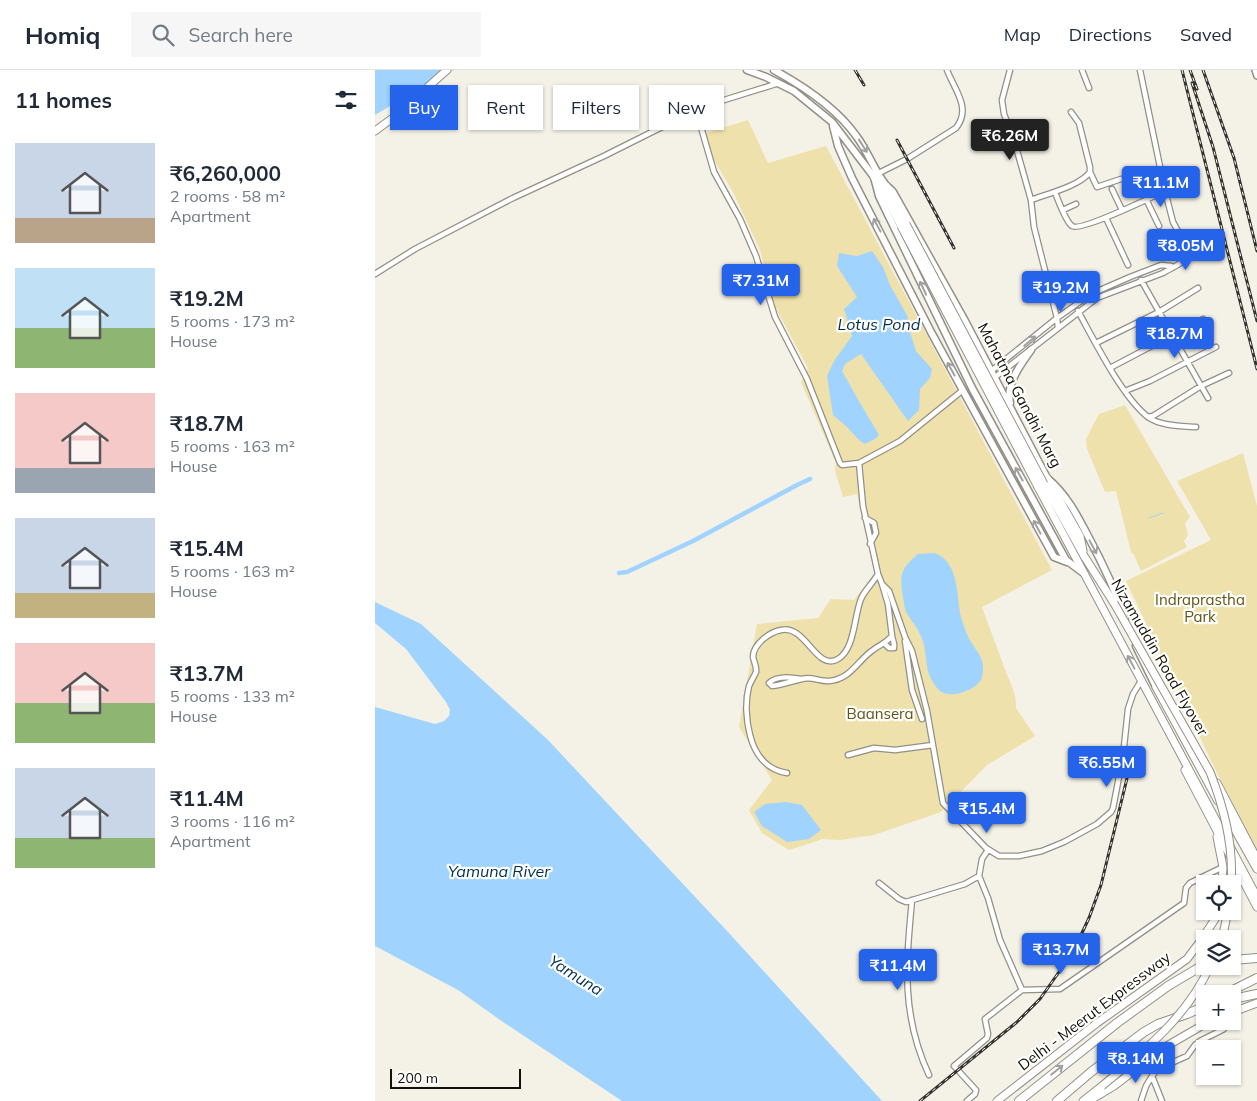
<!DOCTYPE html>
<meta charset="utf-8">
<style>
:root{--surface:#fff;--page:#f6f6f7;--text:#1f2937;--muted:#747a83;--line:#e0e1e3;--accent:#2563eb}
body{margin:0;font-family:Mulish,sans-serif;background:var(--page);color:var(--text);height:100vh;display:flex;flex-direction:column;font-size:19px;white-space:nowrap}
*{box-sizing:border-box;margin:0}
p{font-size:16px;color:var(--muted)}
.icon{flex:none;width:28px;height:28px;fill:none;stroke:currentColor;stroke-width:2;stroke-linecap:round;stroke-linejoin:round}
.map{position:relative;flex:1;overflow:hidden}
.drawer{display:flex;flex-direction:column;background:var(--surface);width:375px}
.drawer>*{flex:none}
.guide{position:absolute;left:15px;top:15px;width:475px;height:45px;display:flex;gap:10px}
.buttons{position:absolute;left:821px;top:805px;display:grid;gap:10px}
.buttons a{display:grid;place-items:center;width:45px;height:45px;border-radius:0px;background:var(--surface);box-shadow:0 1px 4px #0004;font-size:25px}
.scale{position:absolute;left:15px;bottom:12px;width:131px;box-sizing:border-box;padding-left:5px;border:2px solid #12110e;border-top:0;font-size:14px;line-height:18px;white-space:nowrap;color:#12110e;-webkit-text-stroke:4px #fffffc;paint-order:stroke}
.price{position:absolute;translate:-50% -42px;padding:0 11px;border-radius:5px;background:var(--accent);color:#fff;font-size:16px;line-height:32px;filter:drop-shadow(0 1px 2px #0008)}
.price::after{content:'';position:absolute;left:50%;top:30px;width:15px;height:11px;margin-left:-8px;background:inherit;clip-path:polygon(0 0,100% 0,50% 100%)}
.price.current{background:#222;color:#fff}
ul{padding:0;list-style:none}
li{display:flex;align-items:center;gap:15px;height:125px;padding:0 15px}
li span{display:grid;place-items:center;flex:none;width:140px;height:100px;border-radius:0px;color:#555}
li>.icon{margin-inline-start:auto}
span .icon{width:60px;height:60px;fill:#fffc;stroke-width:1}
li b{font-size:21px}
h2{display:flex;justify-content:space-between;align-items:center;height:60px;padding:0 15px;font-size:21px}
.chip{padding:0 18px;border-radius:0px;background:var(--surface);box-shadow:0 1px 4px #0004;font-size:18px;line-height:45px}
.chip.current{background:var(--accent);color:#fff}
header{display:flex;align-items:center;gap:30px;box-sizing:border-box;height:70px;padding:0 25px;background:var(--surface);border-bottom:1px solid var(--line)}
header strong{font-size:24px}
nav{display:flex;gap:28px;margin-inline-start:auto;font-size:18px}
.search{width:350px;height:45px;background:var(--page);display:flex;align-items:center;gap:12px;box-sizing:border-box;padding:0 18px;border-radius:0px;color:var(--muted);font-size:19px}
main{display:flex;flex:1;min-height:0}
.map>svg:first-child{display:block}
.green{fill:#eee1ab}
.water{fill:#a1d3ff}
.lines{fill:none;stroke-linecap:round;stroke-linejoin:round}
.stream{stroke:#a1d3ff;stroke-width:1}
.canal{stroke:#a1d3ff;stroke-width:4.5}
.minor-casing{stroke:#929086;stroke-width:7}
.tertiary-casing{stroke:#929086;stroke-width:8}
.primary-casing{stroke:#929086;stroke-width:9}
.trunk-casing{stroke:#929086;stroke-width:9}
.motorway-casing{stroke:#929086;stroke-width:10}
.minor{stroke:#fff;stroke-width:4.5}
.tertiary{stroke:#fff;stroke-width:5}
.primary{stroke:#fff;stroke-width:6}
.trunk{stroke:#fff;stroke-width:7}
.motorway{stroke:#fff;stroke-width:8}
.rail-casing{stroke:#33322d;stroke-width:3}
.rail{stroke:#fffffc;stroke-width:1;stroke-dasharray:4;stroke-linecap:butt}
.trunk-bridge-casing{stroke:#929086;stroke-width:9;stroke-linecap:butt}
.trunk-bridge{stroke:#fff;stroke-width:7}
.oneway{stroke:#a0a09f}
.labels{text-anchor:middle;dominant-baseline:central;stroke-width:4.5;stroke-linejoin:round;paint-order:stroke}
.street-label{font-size:15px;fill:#12110e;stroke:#fffffc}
.park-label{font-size:15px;fill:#62551a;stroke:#fffffc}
.water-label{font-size:16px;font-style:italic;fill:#002f51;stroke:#fffffc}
</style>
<header>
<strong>Homiq</strong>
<div class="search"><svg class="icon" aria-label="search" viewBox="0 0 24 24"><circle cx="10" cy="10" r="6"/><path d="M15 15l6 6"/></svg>Search here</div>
<nav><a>Map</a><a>Directions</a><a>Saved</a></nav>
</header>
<main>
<section class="drawer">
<h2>11 homes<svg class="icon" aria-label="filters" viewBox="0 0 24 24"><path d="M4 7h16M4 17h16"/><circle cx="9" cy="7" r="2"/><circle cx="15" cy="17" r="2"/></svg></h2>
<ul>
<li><span style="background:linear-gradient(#c9d6e8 75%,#b9a48a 0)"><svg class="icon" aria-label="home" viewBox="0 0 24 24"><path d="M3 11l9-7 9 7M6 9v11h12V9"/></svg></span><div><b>₹6,260,000</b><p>2 rooms · 58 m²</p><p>Apartment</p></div></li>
<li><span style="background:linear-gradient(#bfe0f5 60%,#8fb573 0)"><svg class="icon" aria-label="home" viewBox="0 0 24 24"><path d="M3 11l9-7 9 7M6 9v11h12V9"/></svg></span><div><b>₹19.2M</b><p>5 rooms · 173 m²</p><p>House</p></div></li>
<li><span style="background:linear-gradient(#f6c9c9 75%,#9aa5b1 0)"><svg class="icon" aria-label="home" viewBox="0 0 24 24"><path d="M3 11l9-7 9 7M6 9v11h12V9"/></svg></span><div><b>₹18.7M</b><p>5 rooms · 163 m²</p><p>House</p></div></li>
<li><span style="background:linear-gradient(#c9d6e8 75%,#c2b280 0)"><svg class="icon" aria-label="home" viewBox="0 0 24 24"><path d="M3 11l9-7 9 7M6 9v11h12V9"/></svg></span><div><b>₹15.4M</b><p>5 rooms · 163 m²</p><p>House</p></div></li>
<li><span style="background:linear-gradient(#f6c9c9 60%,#8fb573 0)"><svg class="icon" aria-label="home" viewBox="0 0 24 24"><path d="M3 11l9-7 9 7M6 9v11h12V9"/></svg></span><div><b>₹13.7M</b><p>5 rooms · 133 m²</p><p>House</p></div></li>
<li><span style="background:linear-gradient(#c9d6e8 70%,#8fb573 0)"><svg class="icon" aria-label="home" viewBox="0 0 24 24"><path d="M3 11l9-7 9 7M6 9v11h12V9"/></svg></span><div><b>₹11.4M</b><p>3 rooms · 116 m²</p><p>Apartment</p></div></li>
</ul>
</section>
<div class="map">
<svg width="882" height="1031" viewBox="0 0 882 1031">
<rect width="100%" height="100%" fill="#f4f2e7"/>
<path class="green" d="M373,50l20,43 58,-17 226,424 -70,37c7,20 15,40 22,60 5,14 13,26 12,41l19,28 -48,29 -46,47 -67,23 -34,5 -17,-1 -34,11 -27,-17 -13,-23 23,-30 -33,-53 18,-103 61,-6 13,-19 23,1 21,-27 -18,-79 -14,3 -8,-26 1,-8 -35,-81 7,-14 -34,-63 -14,-55 -27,-58 -21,-35 -6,-24z
M750,335l65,112 -5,6 3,12 -4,6 3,6 -46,24 -7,-16 -3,-3 -15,-61 -11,1 -18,-43 -1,-10 13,-25z
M868,383l14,53v343l-42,-80 -89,-188 85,-41 -34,-59z"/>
<path class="water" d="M0,0h79l-14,7 -10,9 -20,8 -35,21z
M497,181l11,16 7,18 18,32v9l8,25 16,18 -2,9 -10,11 -1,21 -11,11 -47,-67 -16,10 -3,7 18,32 19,32 -4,4 -10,5 -5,-3 -14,-15 -13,-11 -6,-39 7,-15 18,-25 -8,-27 13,-12 -20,-31 2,-13 18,3z
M560,483c25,10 21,43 26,64 3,9 6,20 12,28 3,5 8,11 9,16 2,5 1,15 -1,19 -6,11 -32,19 -41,11 -16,-17 -12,-27 -16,-46 -3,-13 -11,-22 -18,-33 -2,-5 -2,-10 -3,-15 -4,-22 -2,-29 15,-43z
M0,532l46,22 126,115 181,193 154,169h-260l-119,-79 -45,-32 -83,-44v-239l60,17 9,-3 5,-5 1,-6 -4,-8 -40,-53 -31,-26z
M411,732l16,3 19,25 -12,9 -22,3 -25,-16 -8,-14 11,-8z"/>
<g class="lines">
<path class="stream" d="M774,448l14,-5"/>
<path class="canal" d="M244,503l8,-1 66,-31 104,-56 13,-6"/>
<g class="minor-casing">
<path id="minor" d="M635,0l-8,30 2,14 10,26 17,60 3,27 23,91 1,10
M707,0l7,18
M321,40l18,62 26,47 16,37 19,61 32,62 33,84 2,2 17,-2
M715,102l7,15 24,-8
M504,103l28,-14 49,-31c16,-20 -2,-39 -9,-58
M737,119l10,21
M681,125c3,7 10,27 16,31 8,6 80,-29 93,-35
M771,129l13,27
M656,130c16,-6 49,-14 59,-28v-5l-11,-44 -8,-11
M688,140l13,-6
M731,148l22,47
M0,204l40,-25 98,-51 91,-42 92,-46 25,-9 58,-18
M766,210l67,118
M703,241c16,29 44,86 70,106 12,9 33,9 48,10
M721,273l63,-31 39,-24
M735,298l93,-49
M615,302l67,-54 34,-24 39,-17 31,-12 10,1
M619,308l103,-80 66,-25c8,-5 19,-9 25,-16l-8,-22 -7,-13 -8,-31 -25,-121
M588,320l-63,51 -41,22 4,43 15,68 4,10 7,7 16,46 7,14 15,60 16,92 43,45 13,8h20l23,-5 22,-9 33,-18 14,-12 2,-4 10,-52 5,-47 5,-15 8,-13
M750,321l25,-10 66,-34
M773,347l5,-1 48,-30 28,-13
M490,448l9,5 2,10 -6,11
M530,571l7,49 10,29
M510,574l4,4h5v-4l-2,-8
M426,609c-10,-2 -24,-4 -32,4l3,3c10,-1 20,-5 30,-7 10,-3 18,3 27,2 21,-1 29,-21 44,-31 8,-6 12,-6 19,-14l-4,-32 -6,-20
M473,685l26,-7 21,2 38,-5
M412,703c-20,-3 -32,-18 -37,-38 -4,-15 -5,-34 -1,-49 2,-5 5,-9 7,-14 1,-5 -2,-10 -3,-15 0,-13 17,-25 28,-27 25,-6 35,42 57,29 17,-10 16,-43 23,-60 3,-8 12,-16 17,-25
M613,780l-6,9 -3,17 9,22 12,42 22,50
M504,813l20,16 7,3 59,-18 14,-8
M537,830c-6,64 -11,115 17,175
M592,1031l8,-7 1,-4 -22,-24 33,-28 1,-4 -3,-15 37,-29 38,-1 124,-86 2,-15 4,-5 33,-16
M766,1031l5,-15 6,-10
M787,1031l-10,-25 6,-7 29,-13 8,-11 5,-4 24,-12 2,-8"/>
</g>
<g class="tertiary-casing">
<path id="tertiary" d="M880,0l2,6"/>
</g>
<g class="primary-casing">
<path id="primary" d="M372,0l19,7 28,14 38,31 42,55 5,19 93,192 94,172 16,12
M399,0c31,17 63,38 83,67 11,15 17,33 28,47 2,3 6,5 8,8l72,129 82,157c20,17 30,37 42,60 14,26 26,52 36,80
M458,56l5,20 14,32 79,154 123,225 13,5
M635,333c-4,-19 10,-38 21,-53
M761,576l20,41"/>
</g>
<g class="trunk-casing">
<path id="trunk" d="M0,61l19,-14 53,-47
M499,107l10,16 17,33
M511,116l20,38
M672,408l33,58 3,15
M669,414l40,72 30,47
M663,417l219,410
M781,617l62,114
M810,700l72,137
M842,713l40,76
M850,742l32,57
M842,767l6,30 -1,17
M847,869l6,-28
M858,942l24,-9
M622,1031l100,-78 90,-64 15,-20 13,-20 1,-8
M708,1031l19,-15
M714,1031l25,-15 51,-39 45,-26"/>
</g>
<g class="motorway-casing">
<path id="motorway" d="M858,890l24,-2
M850,924l32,-16
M858,929l24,-5
M644,1031l98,-78 51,-37 37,-22
M682,1031l34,-29 53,-40 14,-8 29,-10 18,-8"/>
</g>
<use href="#minor" class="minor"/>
<use href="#tertiary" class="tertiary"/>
<use href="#primary" class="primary"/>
<use href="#trunk" class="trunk"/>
<use href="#motorway" class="motorway"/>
<g class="rail-casing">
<path id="rail" d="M480,0l9,15
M807,0l75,299
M815,0l7,19
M828,0l31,88 23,93
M817,13l21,64 44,174
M522,70l57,108
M545,1031l97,-79 23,-23 33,-47 16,-34 12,-33 29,-119"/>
</g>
<use href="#rail" class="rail"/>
<g class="trunk-bridge-casing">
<path id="trunk-bridge" d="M531,154l138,260
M526,156l137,261
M739,533l96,169c14,36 24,73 21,112
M727,1016c42,-35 85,-69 108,-120"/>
</g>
<use href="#trunk-bridge" class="trunk-bridge"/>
</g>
<defs><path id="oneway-shaft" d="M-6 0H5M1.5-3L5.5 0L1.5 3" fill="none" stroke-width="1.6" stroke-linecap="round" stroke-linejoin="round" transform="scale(1.25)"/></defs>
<g class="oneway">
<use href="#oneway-shaft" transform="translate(488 76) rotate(58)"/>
<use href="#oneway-shaft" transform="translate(502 155) rotate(-118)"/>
<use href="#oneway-shaft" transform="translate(548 218) rotate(-115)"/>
<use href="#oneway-shaft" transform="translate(655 271) rotate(-40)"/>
<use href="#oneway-shaft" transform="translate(576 299) rotate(-119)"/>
<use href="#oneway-shaft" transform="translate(644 404) rotate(-119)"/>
<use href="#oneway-shaft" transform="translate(662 457) rotate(-118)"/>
<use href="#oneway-shaft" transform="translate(718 477) rotate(62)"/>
<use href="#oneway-shaft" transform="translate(756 592) rotate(-118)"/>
<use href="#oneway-shaft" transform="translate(682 1000) rotate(-39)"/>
</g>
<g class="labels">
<g class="street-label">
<text transform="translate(645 325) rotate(62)">Mahatma Gandhi Marg</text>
<text transform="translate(785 587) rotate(60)">Nizamuddin Road Flyover</text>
<text transform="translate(719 941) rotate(-37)">Delhi - Meerut Expressway</text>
</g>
<g class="park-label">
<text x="825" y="529">Indraprastha<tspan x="825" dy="17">Park</tspan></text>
<text x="505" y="643">Baansera</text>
</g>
<g class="water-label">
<text x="504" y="254">Lotus Pond</text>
<text x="124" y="801">Yamuna River</text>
<text transform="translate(201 905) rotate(32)">Yamuna</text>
</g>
</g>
</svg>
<div class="buttons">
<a><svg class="icon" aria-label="locate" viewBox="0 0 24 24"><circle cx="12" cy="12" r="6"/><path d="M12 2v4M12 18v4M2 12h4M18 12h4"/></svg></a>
<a><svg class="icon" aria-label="layers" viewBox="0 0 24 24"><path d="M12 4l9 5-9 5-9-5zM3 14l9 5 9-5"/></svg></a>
<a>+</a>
<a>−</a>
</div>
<div class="scale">200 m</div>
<b class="price current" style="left:635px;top:91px">₹6.26M</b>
<b class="price" style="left:786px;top:138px">₹11.1M</b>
<b class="price" style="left:811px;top:201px">₹8.05M</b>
<b class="price" style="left:386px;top:236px">₹7.31M</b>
<b class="price" style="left:686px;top:243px">₹19.2M</b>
<b class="price" style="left:800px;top:289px">₹18.7M</b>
<b class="price" style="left:732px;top:718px">₹6.55M</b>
<b class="price" style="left:612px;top:764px">₹15.4M</b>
<b class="price" style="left:686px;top:905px">₹13.7M</b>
<b class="price" style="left:523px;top:921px">₹11.4M</b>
<b class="price" style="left:761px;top:1014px">₹8.14M</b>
<div class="guide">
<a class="chip current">Buy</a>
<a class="chip">Rent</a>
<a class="chip">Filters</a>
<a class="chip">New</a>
</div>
</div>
</main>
